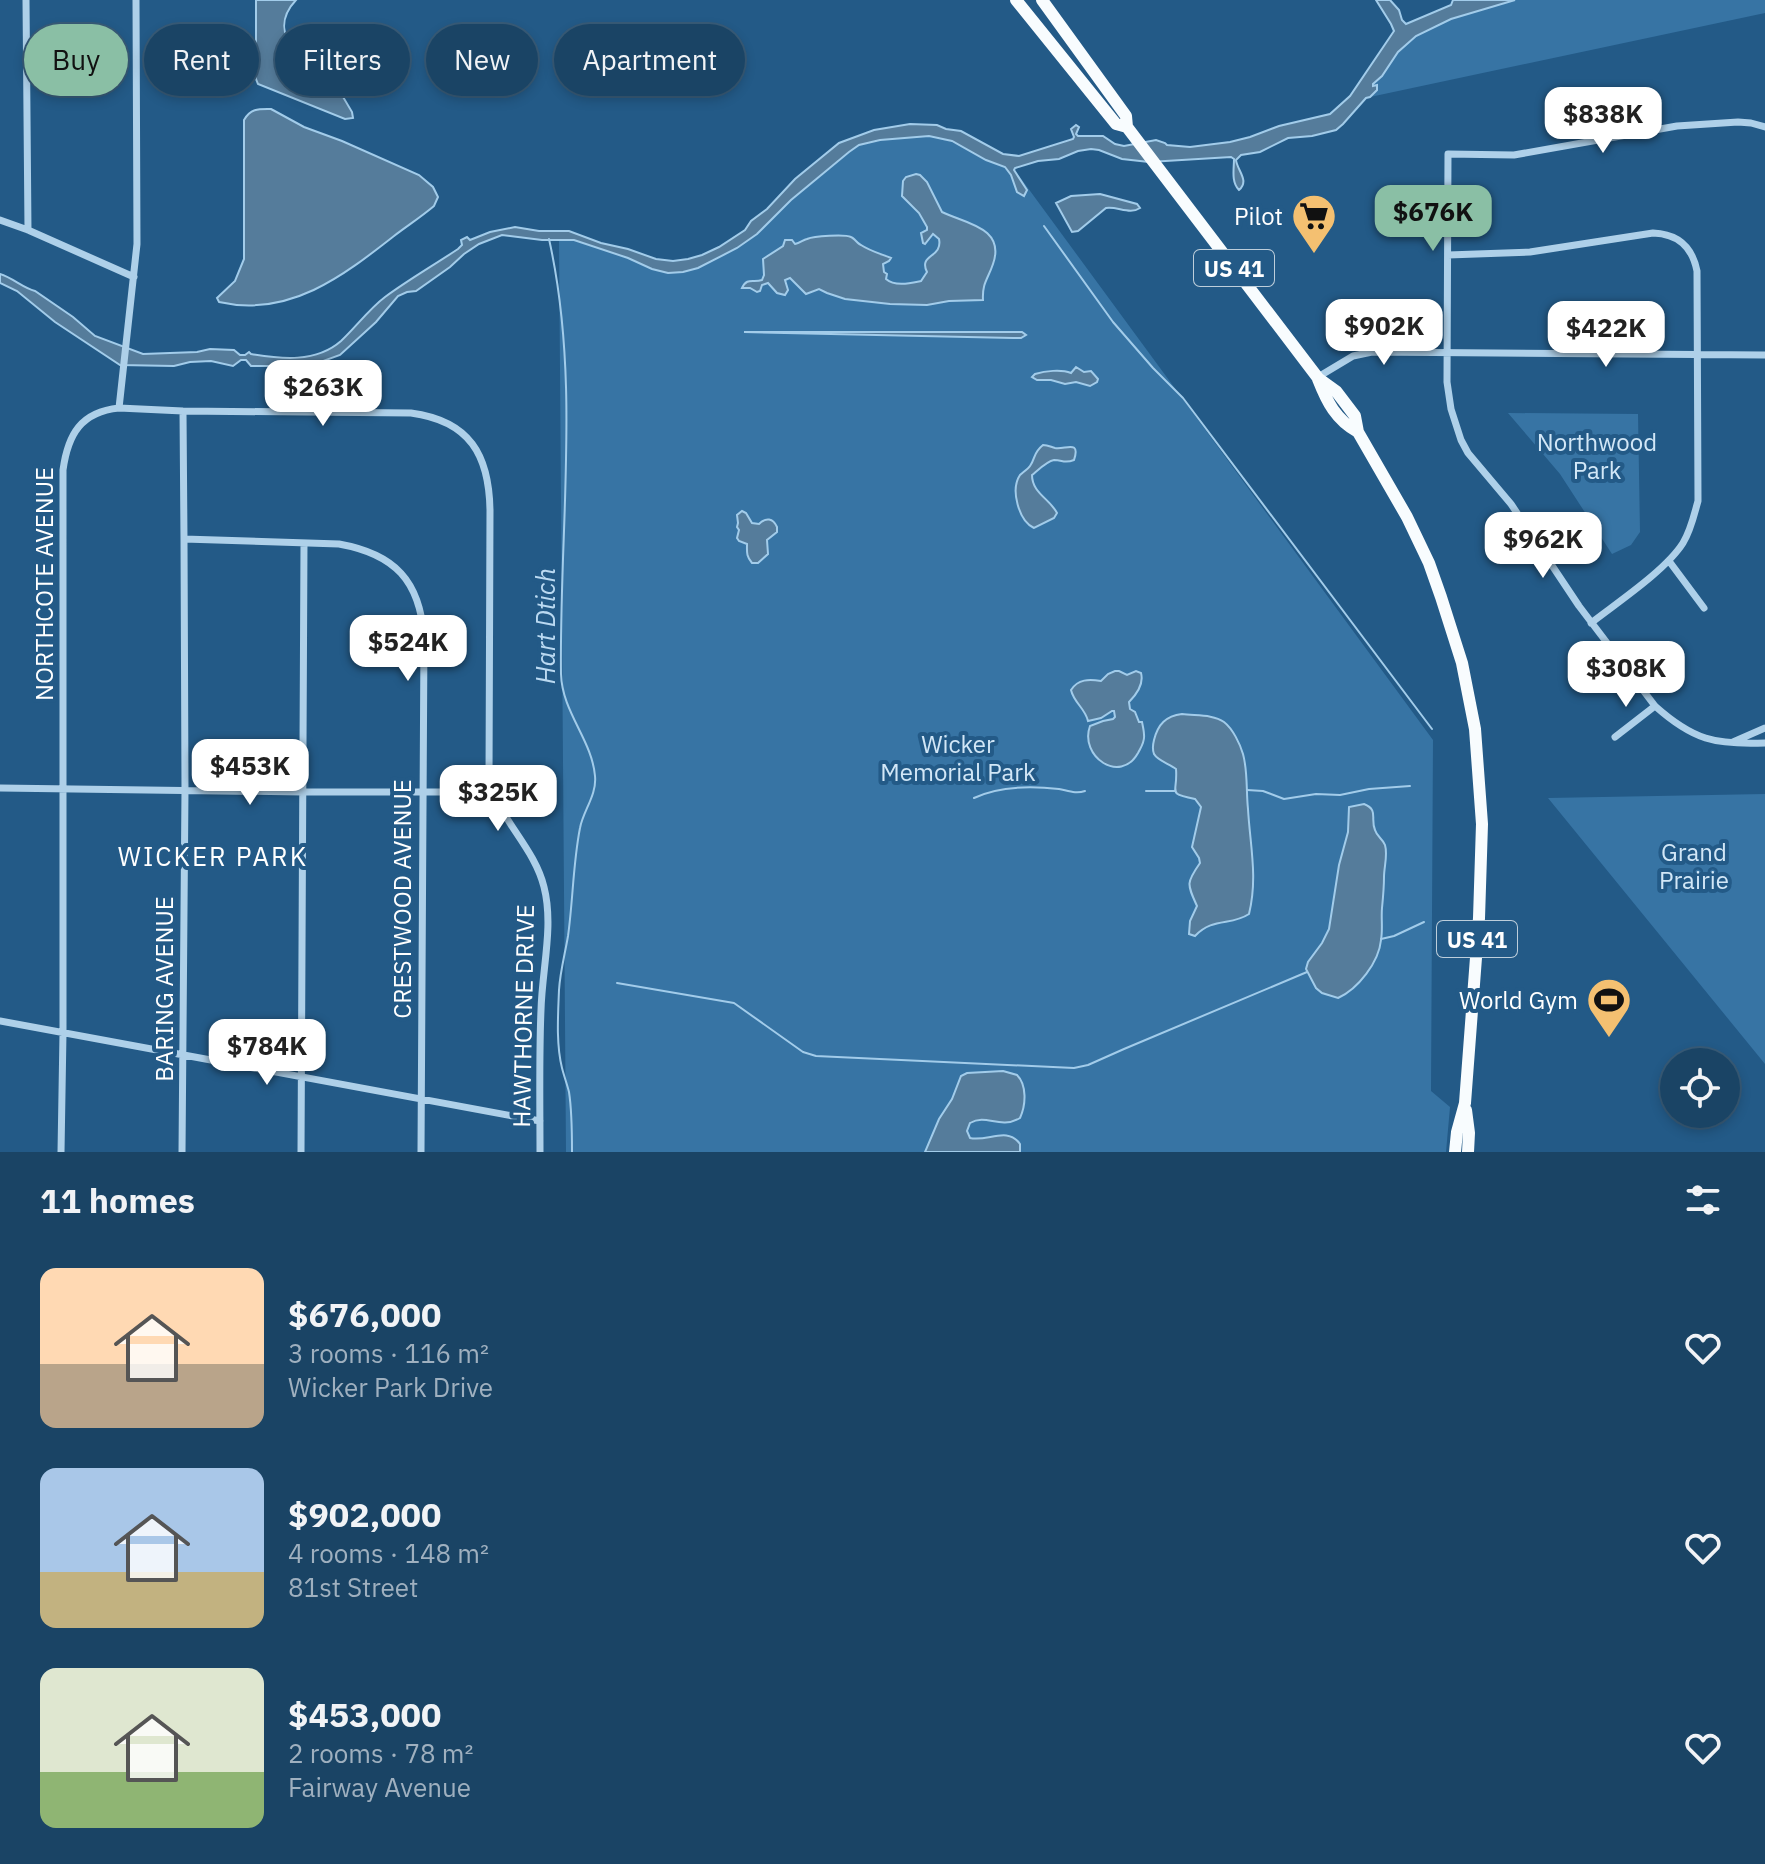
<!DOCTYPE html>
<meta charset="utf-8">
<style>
:root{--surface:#1a4465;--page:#274e6e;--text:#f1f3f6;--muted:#9fb0bf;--line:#385c79;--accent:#8abfa5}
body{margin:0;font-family:"IBM Plex Sans",sans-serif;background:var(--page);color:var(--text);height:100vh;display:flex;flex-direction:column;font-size:30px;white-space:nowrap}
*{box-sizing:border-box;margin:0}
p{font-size:26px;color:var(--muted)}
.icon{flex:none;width:44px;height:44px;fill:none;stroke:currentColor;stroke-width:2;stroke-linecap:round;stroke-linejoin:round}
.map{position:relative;height:1152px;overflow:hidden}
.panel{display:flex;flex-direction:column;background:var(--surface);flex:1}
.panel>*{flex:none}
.top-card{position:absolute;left:24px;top:24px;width:800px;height:72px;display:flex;gap:16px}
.tools{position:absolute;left:1660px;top:1048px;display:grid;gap:16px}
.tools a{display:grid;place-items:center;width:80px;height:80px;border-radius:50%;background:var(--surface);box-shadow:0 4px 12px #0003,0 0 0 2px var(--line);font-size:40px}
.price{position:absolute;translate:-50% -68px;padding:0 18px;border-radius:16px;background:#fff;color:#222;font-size:26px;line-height:52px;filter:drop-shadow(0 2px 4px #0008)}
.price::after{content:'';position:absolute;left:50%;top:48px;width:24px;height:18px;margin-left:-12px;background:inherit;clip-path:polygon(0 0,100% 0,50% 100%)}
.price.current{background:var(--accent);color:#111}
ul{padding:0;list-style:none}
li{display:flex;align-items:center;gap:24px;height:200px;padding:0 40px}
li span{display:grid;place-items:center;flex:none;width:224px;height:160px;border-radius:16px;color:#555}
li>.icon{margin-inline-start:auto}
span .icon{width:96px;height:96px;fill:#fffc;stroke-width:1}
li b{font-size:34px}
h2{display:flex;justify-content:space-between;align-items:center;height:96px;padding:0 40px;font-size:34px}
.chip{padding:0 28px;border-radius:36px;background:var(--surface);box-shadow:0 4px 12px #0003,0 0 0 2px var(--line);font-size:28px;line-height:72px}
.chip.current{background:var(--accent);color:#111}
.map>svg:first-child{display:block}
.green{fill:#3774a4}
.water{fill:#557c9b;stroke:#a2ccea;stroke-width:2}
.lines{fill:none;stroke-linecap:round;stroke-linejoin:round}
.stream{stroke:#a2ccea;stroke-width:2}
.minor{stroke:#aed0e9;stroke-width:7}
.trunk{stroke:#f8fcfe;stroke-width:12}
.labels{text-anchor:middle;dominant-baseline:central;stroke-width:8;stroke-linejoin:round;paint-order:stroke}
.shield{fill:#235a87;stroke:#bdcedb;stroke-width:2}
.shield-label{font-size:22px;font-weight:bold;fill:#fff}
.poi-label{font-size:24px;fill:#fff;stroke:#235a87;text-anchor:end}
.park-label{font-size:24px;fill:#d2e7f7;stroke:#235a87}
.street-label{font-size:24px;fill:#fff;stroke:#235a87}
.water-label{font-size:26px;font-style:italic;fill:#bad9f1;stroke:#235a87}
.neighbourhood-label{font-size:26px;letter-spacing:2px;fill:#fff;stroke:#235a87}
</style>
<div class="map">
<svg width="1765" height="1152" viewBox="0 0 1765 1152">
<rect width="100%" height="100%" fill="#235a87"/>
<path class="green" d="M1515,0h250v13l-395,84 7,-7v-5l-4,1v-2l9,-8 16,-24 18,-16 35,-17z
M929,136c32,4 55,27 85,33l419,571 -2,351 19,16 -4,45h-880l-7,-913 15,1 54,18 24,11 16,4 30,-5 39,-20 19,-14 35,-34 68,-55 39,-8z
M1508,413l130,1 2,118 -9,13 -19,9 -52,-80z
M1765,794v270l-217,-266z"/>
<path class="water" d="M256,0h40c-18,19 -14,37 1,55l21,3 5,5 29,49 1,6 -8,1 -87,-35 -2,-5z
M1376,0h14l9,10 3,10 4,4 45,-19 2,-5h62l-64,19 -35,17 -18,16 -16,24 -9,8v2l4,-1v5l-7,7 -4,1 -23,26 -7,6 -24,6 -24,2 -28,14 -19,3 -5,5c1,10 14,21 3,30 -8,-8 -5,-21 -5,-31l-3,-2 -82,5 -27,-3 -23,-9 -8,-1 -13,2 -19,8 -21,2 -23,7 -1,2 13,20 -3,6 -7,-4 -6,-17 -6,-8 -19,-7 -34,-19 -23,-5 -49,4 -21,5 -10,7 -58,48 -34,34 -20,14 -39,20 -15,4 -15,1 -16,-4 -24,-11 -54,-18h-32l-40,-5 -23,9 -15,10 -14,13 -34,24 -9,1 -9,4 -22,26 -36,33 -25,9 -12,2h-52l-5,-6h-5l-8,6 -22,-5 -21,1 -16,4 -54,-1 -65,-43 -38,-31 -17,-8v-9c13,4 23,14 35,17l38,26 22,19 48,18 54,-2 13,-3 24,1 6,5h5l4,-3 2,2c30,5 65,9 90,-13 15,-14 28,-32 44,-44 23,-17 49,-32 73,-48l4,-4 -1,-5 6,-3 3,3 20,-8 25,-5 24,4h30l32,12 27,6 28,10 17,2 15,-2 14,-4 17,-8 26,-17 6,-9 16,-12 28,-30 44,-36 35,-13 36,-6 27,1 9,4 15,2 42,23 16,2 54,-17 1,-2 -3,-8 5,-4 3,2 -3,7 2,2h25l12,8 9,2 32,-6 9,3 2,2 23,2 40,-5 20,-5 29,-11 51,-12 20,-18 44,-65 -3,-7z
M271,109l33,18 38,14 77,34 14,12 5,10 -4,9c-13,11 -27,20 -40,30 -51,40 -105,82 -175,66l-2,-4 18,-17 9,-22v-139c7,-12 15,-11 27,-11z
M916,174l4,1 7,7 15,30c22,11 64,15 51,52 -5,15 -11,19 -10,36l-34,1 -22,4 -37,-1 -45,-5 -18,-6 -8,-4 -13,5 -16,-16 -5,2 3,10 -3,5 -8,-2 -9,-10 -6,2 -2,6 -3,1 -7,-4h-8c5,-11 11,-5 20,-8l2,-5 -1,-16 20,-13 2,-6h7l3,4c5,-1 8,-4 12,-5 7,-3 38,-5 44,-2 3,1 7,7 10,8 9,6 20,9 30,13l-2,3 -6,3 1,8 3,2 -1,5c9,8 25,4 35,2l6,-9c-9,-18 16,-14 12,-33l-6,-5 -8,10 -2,-1 -2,-10 6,-3v-3l-8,-14 -17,-17 1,-15 3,-4z
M1100,194l37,10 3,4c-10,7 -23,-2 -34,0l-28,23 -6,1 -16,-29 15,-7z
M744,332h278l4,3 -5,3h-8z
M1076,367l8,5 7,-1 7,8 -1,3 -7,4 -14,-4 -11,2 -14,-4h-14l-5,-3 3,-3c10,-3 26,-5 36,-1z
M1043,445c5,0 8,2 12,3 10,2 26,-9 19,12 -10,4 -11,0 -20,0 -7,1 -17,11 -22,15 0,18 18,24 25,38l-3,5 -20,10c-15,-7 -24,-38 -14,-53 2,-2 8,-6 10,-9 6,-9 3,-13 13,-21z
M742,511l4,2 6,10 7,1c7,-7 14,-6 18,3v5l-10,8 1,14 -10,9h-6c-6,-7 -5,-11 -5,-19l-8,-3 -2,-3 2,-8 -2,-3 1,-4 -1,-8z
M1115,671h4l8,4 9,-4 5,2c3,11 -5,22 -12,29l1,7 5,3 4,10h3c1,5 2,9 2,13 1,7 -3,12 -6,18 -18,32 -59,3 -48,-27l13,-5 10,-2 2,-2 -1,-6h-2l-11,7 -13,3c-3,-13 -14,-18 -17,-31 7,-11 18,-11 30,-9l7,-7z
M1182,714c13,2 31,0 42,8 9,7 16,22 19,32 5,18 3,37 5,55 2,36 10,68 1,105 -18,12 -36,3 -54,22l-6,-2 1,-13 7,-15c-10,-22 -11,-23 3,-43l-1,-5 -7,-11 9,-40 -6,-8c-29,-6 -17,-5 -19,-30 -6,-5 -18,-8 -22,-15 -2,-5 -1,-10 0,-14 4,-16 12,-24 28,-26z
M1364,804c15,6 6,14 11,26 2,7 8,9 10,15 3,10 -1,22 -1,32 0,10 -1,21 -2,31 -1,10 1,21 -1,32 -2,22 -23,49 -43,58l-16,-5 -6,-5 -10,-19 2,-7 14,-19 7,-14 10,-64 9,-33 1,-25z
M1003,1071l14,4c10,10 9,30 3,43 -21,12 -33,-5 -50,5l-3,8 3,7c18,4 37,-12 50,6v8h-95l14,-33 13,-20 9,-23 6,-3z"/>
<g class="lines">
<path class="stream" d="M1044,226l69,96 40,46 30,30 249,331
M549,239c32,143 10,289 12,435 1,38 31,66 34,102 2,19 -12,35 -15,52 -7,35 -7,73 -12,108 -3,18 -8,36 -9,54 -1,25 -3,54 3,78 2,8 5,16 7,24 3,19 3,40 3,60
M1247,790l16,1 21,8 32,-5 24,1 29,-6 41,-3
M1146,791h29
M974,798c25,-12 58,-12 85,-9 10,2 17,5 26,2
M1381,939l13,-3 30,-14
M617,983l117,20 69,49 13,4 258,12 14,-3 36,-16 183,-77"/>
<path class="minor" d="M26,0l2,230
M1765,127l-14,-4 -13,-1 -61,4 -163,29 -66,-1 -1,228 4,27 10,31 7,13 43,51 68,102 76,100c38,34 60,39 110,37
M0,220l28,10 106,47
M1448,255l82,-3 123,-19c25,1 39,13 44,38l1,230c-4,14 -7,29 -15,42 -17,27 -65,59 -92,80
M1318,377l35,-21 19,-4 393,3
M119,408l64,3 228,2c59,8 78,42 79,97l-1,267c8,41 45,69 55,110 10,39 -2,82 -3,123 -2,47 -1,95 -1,142
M183,411l1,128 155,5c56,10 81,37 85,93l-3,515
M1669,561l35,47
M1615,737l40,-31
M1733,742l32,-14
M0,788l303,4h154l16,3 30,18
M0,1021l540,100
M61,1152l2,-119v-563c5,-36 18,-58 56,-62l18,-164 -1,-244
M182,1152l3,-362 -1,-251
M301,1152l3,-609"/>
<path class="trunk" d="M1016,0l100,124 11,3 191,251 18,13 19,25 3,16 49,85 22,46 12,34 21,66 13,66 7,95 -3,94 -14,185 -8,29 -2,20
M1042,0l84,116 1,11
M1318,379c9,23 18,41 40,53
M1466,1110l3,23 -1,19"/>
</g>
<defs>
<g id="supermarket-pin" transform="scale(2.3)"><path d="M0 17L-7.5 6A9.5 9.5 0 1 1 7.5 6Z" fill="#f4c071" stroke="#235a87"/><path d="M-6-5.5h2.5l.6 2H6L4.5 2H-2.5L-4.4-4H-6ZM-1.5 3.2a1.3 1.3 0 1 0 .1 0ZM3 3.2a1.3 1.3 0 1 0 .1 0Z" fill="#111"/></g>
<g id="stadium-pin" transform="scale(2.3)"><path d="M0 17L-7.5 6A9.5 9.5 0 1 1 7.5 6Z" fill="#f4c071" stroke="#235a87"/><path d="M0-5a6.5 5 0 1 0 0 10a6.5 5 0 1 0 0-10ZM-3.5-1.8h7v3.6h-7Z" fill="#111"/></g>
</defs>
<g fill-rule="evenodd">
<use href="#supermarket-pin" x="1314" y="216"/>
<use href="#stadium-pin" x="1609" y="1000"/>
</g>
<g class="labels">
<g class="shield">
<rect x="1194" y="250" width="80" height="36" rx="6"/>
<rect x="1437" y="921" width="80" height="36" rx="6"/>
</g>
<g class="shield-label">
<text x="1234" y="268">US 41</text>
<text x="1477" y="939">US 41</text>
</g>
<g class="poi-label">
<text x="1283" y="216">Pilot</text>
<text x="1578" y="1000">World Gym</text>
</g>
<g class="park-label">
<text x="1597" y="442">Northwood<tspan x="1597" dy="28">Park</tspan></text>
<text x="958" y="744">Wicker<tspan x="958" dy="28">Memorial Park</tspan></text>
<text x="1694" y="852">Grand<tspan x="1694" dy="28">Prairie</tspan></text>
</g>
<g class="street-label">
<text transform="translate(44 584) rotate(-90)">NORTHCOTE AVENUE</text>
<text transform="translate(402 899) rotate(-90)">CRESTWOOD AVENUE</text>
<text transform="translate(164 989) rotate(-90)">BARING AVENUE</text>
<text transform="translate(523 1016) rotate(-89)">HAWTHORNE DRIVE</text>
</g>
<g class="water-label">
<text transform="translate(545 626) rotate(-90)">Hart Dtich</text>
</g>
<g class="neighbourhood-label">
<text x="213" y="856">WICKER PARK</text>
</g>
</g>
</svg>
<div class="tools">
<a><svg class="icon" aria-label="locate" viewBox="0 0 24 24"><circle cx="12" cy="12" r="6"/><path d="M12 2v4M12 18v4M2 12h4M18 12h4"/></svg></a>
</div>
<b class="price" style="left:1603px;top:155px">$838K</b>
<b class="price current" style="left:1433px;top:253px">$676K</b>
<b class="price" style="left:1384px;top:367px">$902K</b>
<b class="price" style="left:1606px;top:369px">$422K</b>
<b class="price" style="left:323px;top:428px">$263K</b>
<b class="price" style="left:1543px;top:580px">$962K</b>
<b class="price" style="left:408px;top:683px">$524K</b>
<b class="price" style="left:1626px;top:709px">$308K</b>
<b class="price" style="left:250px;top:807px">$453K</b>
<b class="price" style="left:498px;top:833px">$325K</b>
<b class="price" style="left:267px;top:1087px">$784K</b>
<div class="top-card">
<a class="chip current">Buy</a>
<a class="chip">Rent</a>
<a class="chip">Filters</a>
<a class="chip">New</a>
<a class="chip">Apartment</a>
</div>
</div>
<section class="panel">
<h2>11 homes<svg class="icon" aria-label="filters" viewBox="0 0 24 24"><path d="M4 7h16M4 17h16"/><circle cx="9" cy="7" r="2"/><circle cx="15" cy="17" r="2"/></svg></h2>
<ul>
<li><span style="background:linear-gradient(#ffd9b3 60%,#b9a48a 0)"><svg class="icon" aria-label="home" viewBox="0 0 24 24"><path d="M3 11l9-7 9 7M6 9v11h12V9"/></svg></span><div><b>$676,000</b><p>3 rooms · 116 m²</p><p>Wicker Park Drive</p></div><svg class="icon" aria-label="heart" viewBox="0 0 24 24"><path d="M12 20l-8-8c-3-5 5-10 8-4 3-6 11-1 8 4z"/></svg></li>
<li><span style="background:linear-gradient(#a9c7e8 65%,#c2b280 0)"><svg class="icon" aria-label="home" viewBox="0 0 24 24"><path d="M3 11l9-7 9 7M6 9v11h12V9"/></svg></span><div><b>$902,000</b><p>4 rooms · 148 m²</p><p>81st Street</p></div><svg class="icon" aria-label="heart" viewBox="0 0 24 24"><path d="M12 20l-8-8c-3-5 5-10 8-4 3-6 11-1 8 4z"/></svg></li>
<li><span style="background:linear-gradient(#dfe7d0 65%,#8fb573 0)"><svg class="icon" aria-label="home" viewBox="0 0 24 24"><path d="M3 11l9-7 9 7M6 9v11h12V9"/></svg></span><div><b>$453,000</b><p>2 rooms · 78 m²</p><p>Fairway Avenue</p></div><svg class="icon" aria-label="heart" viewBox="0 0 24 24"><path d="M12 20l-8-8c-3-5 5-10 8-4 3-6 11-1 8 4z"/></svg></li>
</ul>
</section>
